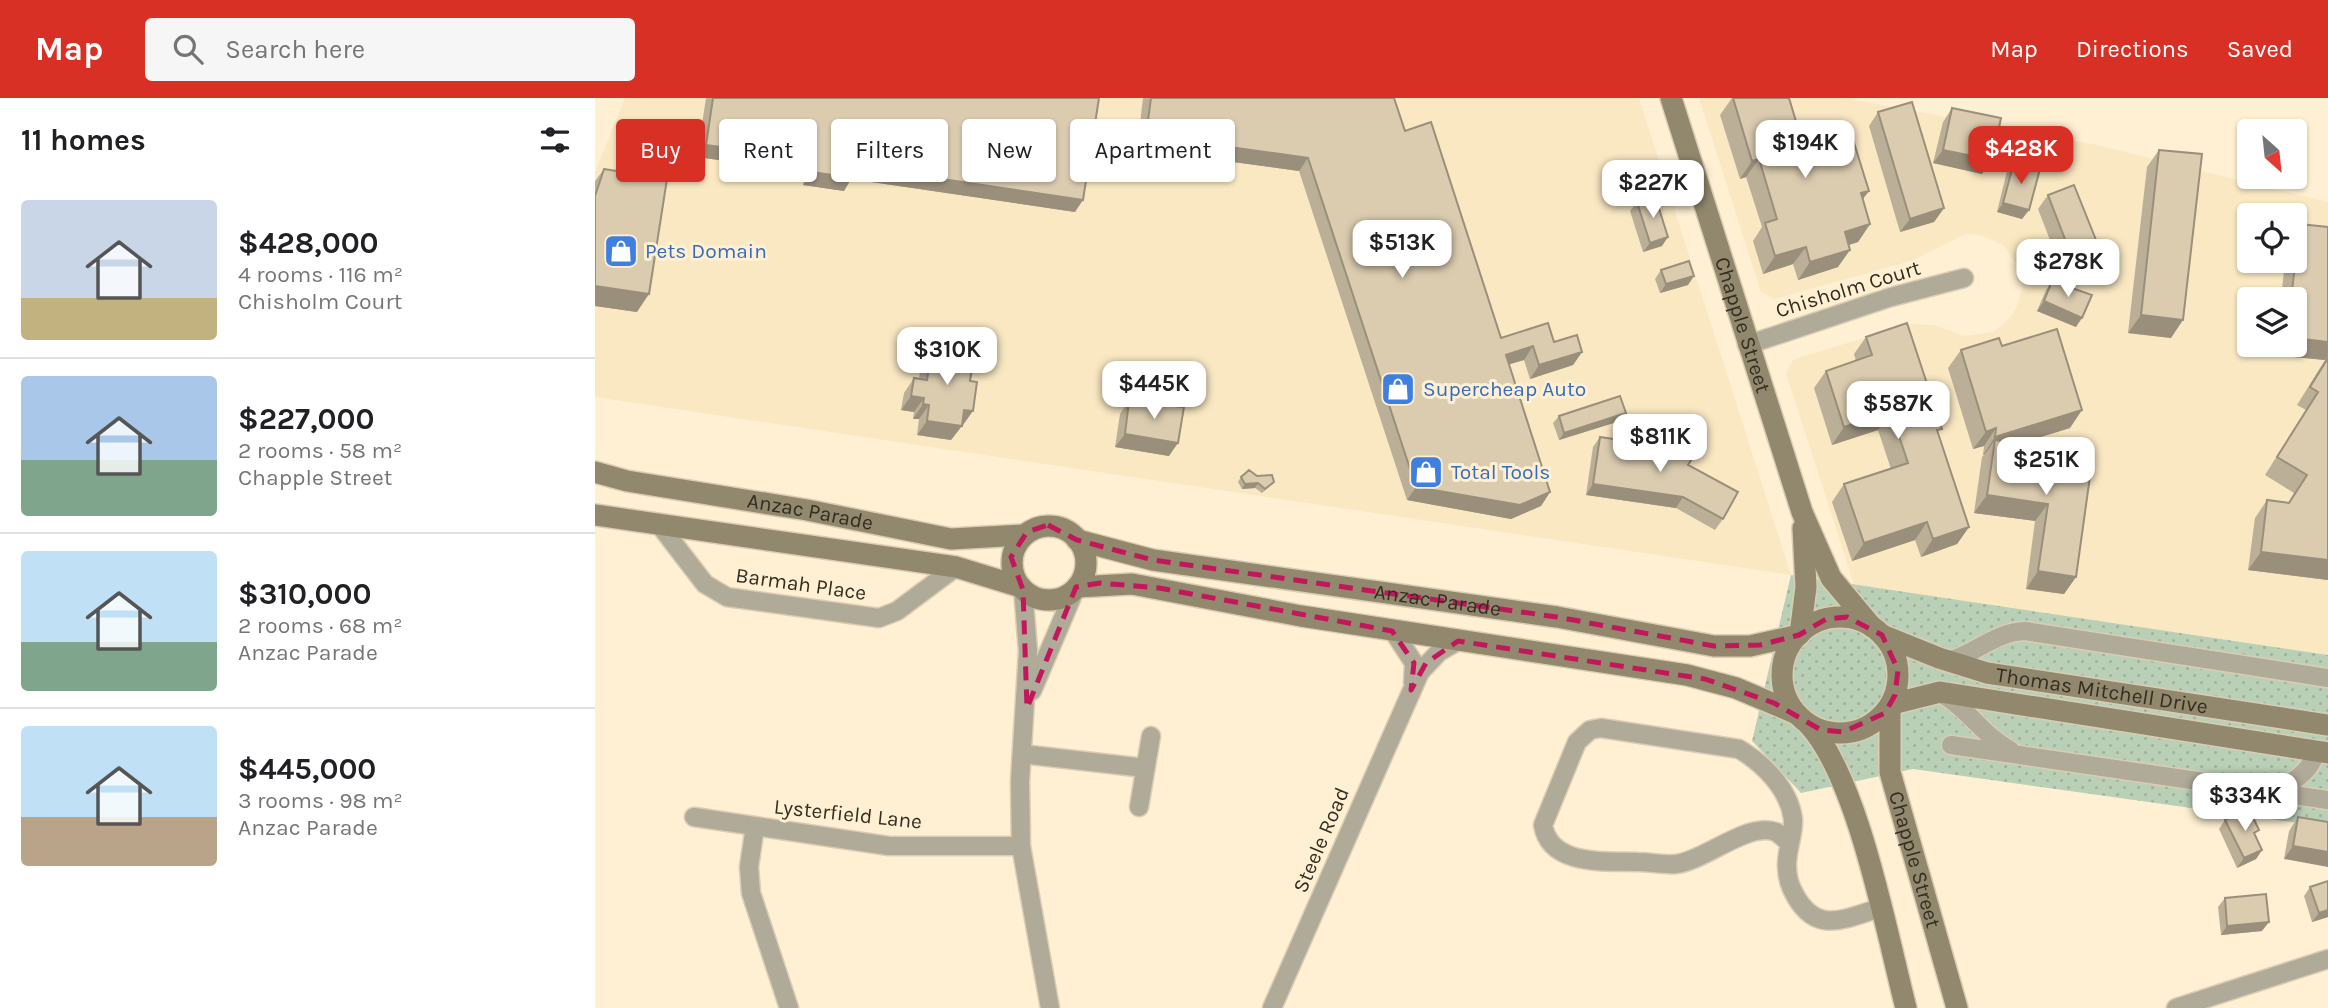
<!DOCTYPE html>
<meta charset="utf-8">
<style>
:root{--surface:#fff;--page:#f6f6f6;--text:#202124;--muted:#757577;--line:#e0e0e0;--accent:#d93025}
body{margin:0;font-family:Karla,sans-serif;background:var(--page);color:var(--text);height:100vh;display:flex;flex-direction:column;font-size:26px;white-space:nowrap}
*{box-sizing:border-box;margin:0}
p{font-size:23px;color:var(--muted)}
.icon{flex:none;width:38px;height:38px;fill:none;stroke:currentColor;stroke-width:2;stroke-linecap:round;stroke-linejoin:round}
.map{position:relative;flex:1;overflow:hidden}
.side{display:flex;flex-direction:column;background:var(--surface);width:595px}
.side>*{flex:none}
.top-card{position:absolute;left:21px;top:21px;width:665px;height:63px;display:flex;gap:14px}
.needle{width:46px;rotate:153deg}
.buttons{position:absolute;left:1642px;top:21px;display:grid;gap:14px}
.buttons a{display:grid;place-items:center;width:70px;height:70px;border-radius:7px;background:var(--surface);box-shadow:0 2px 5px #0004;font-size:35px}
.price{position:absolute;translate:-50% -60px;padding:0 16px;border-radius:14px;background:#fff;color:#222;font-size:23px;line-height:46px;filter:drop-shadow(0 2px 4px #0008)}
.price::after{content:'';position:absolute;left:50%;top:42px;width:21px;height:16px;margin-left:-10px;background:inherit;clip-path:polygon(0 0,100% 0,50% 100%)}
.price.active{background:var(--accent);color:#fff}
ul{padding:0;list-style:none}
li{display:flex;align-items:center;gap:21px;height:175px;padding:0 21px}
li+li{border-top:2px solid var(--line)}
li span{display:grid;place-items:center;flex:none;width:196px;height:140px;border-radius:7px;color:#555}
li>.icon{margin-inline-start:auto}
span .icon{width:84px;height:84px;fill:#fffc;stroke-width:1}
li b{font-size:30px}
h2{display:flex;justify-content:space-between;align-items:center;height:84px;padding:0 21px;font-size:30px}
.chip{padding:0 24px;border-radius:7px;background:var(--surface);box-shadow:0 2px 5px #0004;font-size:24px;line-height:63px}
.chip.active{background:var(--accent);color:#fff}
header{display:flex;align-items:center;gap:42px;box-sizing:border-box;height:98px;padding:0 35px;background:var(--accent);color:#fff}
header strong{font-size:33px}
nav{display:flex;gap:38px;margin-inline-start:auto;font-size:24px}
.search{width:490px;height:63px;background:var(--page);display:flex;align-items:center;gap:18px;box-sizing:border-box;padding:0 24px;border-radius:7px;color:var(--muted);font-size:26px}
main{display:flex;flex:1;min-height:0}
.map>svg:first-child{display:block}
.built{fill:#fae8c3;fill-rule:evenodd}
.grass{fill:url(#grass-dots)}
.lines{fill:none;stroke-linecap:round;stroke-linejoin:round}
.street-casing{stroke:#dacdb3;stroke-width:21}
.secondary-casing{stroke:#dacdb3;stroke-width:24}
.street{stroke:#b0aa98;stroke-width:18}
.secondary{stroke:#91886d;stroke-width:21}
.wall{fill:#bcaf97}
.shaded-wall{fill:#998f7b}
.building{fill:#dbccb0;stroke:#998f7b;stroke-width:2}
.marked{fill:none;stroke:#c2185b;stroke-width:5;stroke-dasharray:14 9;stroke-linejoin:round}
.labels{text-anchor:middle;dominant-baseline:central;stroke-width:6;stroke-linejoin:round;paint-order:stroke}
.shop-label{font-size:21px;fill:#366cbe;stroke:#fff0d3;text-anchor:start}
.street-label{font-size:21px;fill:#332d22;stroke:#fff0d3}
</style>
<header>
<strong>Map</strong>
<div class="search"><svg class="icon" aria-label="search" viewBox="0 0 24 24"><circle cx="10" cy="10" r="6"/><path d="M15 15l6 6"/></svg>Search here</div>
<nav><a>Map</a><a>Directions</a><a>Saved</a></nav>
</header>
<main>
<section class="side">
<h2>11 homes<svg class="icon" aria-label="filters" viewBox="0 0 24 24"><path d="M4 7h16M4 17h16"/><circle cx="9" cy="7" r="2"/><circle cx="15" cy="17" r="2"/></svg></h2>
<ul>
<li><span style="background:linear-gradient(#c9d6e8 70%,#c2b280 0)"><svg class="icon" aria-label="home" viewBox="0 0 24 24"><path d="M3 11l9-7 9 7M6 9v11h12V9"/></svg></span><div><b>$428,000</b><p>4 rooms · 116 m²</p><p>Chisholm Court</p></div></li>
<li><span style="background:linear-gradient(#a9c7e8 60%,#7fa58c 0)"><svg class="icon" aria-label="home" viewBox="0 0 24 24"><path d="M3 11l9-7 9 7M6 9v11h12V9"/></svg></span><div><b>$227,000</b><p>2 rooms · 58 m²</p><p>Chapple Street</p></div></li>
<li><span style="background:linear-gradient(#bfe0f5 65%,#7fa58c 0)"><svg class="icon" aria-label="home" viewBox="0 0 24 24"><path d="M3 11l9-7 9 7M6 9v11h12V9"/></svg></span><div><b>$310,000</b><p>2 rooms · 68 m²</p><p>Anzac Parade</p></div></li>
<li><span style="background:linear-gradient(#bfe0f5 65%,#b9a48a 0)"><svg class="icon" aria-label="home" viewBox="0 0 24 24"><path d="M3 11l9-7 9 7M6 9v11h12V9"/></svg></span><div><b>$445,000</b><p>3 rooms · 98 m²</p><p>Anzac Parade</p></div></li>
</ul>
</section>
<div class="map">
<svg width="1733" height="910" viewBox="0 0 1733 910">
<defs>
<pattern id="grass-dots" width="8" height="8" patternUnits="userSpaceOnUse" patternTransform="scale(1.75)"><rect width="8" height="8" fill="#b9d0b7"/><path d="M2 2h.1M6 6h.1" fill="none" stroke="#a0b39d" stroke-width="1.8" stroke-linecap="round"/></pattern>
</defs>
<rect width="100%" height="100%" fill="#fff0d3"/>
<path class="built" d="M30,0h1014l152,477 -1196,-178v-225z
M1104,0h146l252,47 231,57v453l-474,-70 -68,-212 8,-14 117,-35 24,1 29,11 29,-4 18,-15 5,-9 6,-19 -4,-23 -15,-21 -23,-10 -15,-1 -54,27 -137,38 -13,-7zM1654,117h45v46h-45zM1654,201h45v46h-45z"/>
<path class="grass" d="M1196,477l537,80v172l-415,-58 -112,24 -49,-52z"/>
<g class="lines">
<g class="street-casing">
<path id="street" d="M1152,247l144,-48 73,-19
M63,425l47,61 22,13 152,21 18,-7 59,-44
M428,491l5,62 -8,130 1,65 29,162
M798,533l21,32 -1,20
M1353,563c28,-7 46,-29 77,-30l303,47
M437,593l43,-101
M1345,595c27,14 43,43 70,57
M1356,647l377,55
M427,656l123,14
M1681,695c17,-12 35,-21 40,-42
M544,709l12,-71
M99,719l195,29h132
M160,728l-6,41 2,26 38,115
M1194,744c-4,-2 -9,-8 -13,-10 -28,-11 -71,29 -100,32 -12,1 -26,-2 -38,-2 -31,-1 -88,5 -95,-37l34,-83 13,-12 11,-2 138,21c25,15 50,40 54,70 1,16 -7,32 -6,48 0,11 3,20 9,30 22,38 50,21 84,11
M677,910l148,-336 19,-20 19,-11
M1581,910l152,-49"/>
</g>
<g class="secondary-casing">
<g id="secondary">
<path id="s1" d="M1076,0l131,414 29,66 41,49"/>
<path id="s2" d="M0,374l32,9 180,29 144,29 73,-4"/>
<path d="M0,417l361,52 65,20"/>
<circle cx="454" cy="465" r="37"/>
<path id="s3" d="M482,442l76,20 404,57 157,29h36l49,-11"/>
<path d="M482,489l55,-3 169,32 386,59 49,13 59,25"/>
<circle cx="1245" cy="577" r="58"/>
<path d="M1205,536l6,-47 -3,-59"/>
<path id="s4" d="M1287,537l57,23 48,15 341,52"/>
<path d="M1297,606l48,-12 388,61"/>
<path id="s5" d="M1295,609v65l67,236"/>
<path d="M1213,626c50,53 79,211 98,284"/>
</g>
</g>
<use href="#street" class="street"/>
<use href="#secondary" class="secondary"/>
</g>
<path class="wall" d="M111,0h393l-24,114 -224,-33 -7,12 -41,-6 2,-13 -108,-15z
M548,0h251l11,33 96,207 53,4 28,10 -9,13 -43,14 -6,-19 -15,4 41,128 -9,14 -30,13 -104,-19 -108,-329 -162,-22z
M1137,0h57l14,47 60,54 7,25 -12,18 -9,3 -11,22 -40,13 -5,-16 -30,10 -10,-33 9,-14 -16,-50 -6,2 -20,-64z
M1357,10l30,66 -49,-11 10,-41z
M1283,14l66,96 -10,14 -34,10 -31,-106z
M1564,52l12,188 -43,-5 19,-166z
M1419,64l15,48 -7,9 -25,-7 10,-41z
M9,71l33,143 -42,-6v-125z
M1453,97l42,68 -27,11 -25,-65z
M1042,104l25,44 -19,6 -13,-41z
M1705,126l28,3v353l-80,-10 7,-52 12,-18 21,3 6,-10 -29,-18 41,-65 -9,-5 28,-45 -51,-5 2,-10h18v-46h-13l4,-38h9v-29z
M1066,172l27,15 -28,8 -5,-14z
M1457,183l24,46 -39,-16 9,-21z
M1271,239l72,97 31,93 -12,17 -36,13 -6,-17 -63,21 -20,-59 12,-18 47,-15 -13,-39 -46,15 -18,-57 12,-17 30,-10 -2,-7z
M1407,248l68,82 -50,15 30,13 26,121 -12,17 -38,-5 9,-68 -61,-8 8,-56 3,-3 -2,1 1,-9 -11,3 -25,-81 13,-18z
M337,251l31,76h-1l-11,15 -34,-5 2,-16h-6l1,-7 -13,-2 3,-17 10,-15 5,1 2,-16z
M534,303l40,55 -54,-9 5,-33z
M964,318l61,5 -61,19 -6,-17z
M1005,339l88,28 35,54 -8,11 -39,-22 -90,-13 7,-48z
M646,379l29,9 -8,7 -7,-5 -13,1 -4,-7z
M1651,718l16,34 -6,9 -19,9 -18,-39 6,-9z
M1703,719l30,5 -44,37 5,-28z
M1715,789l18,30 -16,5 -8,-26z
M1630,800l37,33 -41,4 -3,-28z"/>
<path class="shaded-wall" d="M551,37l162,23 -9,13 -162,-22z
M111,47l107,15 -8,12 -108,-15z
M1348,52l49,10 -10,14 -49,-11z
M1164,61l-13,18 -6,2 12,-18z
M259,68l229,34 -8,12 -224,-33 -7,12 -41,-6 9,-13z
M1274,93l-13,17 5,-15z
M1408,105l26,7 -7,9 -25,-7z
M1349,110l-10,14 -34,10 10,-13z
M1275,126l-12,18 -25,8 12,-18z
M1073,139l-6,9 -19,6 7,-9z
M1211,149l-13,17 -30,10 12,-18z
M1255,152l-12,17 -40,13 12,-18z
M1505,152l-10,13 -27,11 10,-14z
M1099,178l-6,9 -28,8 6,-9z
M0,188l54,8 -12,18 -42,-6z
M1449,203l38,17 -6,9 -39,-16z
M1546,217l42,5 -12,18 -43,-5z
M1699,240l34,4v14l-3,4 -51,-5 7,-10h13z
M938,248l-9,14 -27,8 9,-13z
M987,254l-9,13 -43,14 9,-14z
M316,298l13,2 -10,14 -13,-2z
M328,306l6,1 -10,14h-6z
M369,312l9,1 -10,14 -9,-1z
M1487,312l-12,18 -77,24 2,-12 -10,14 -2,1 12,-18z
M1296,314l-13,18 -46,15 12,-18z
M1031,315l-6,8 -61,19 5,-7z
M332,323l35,5 -11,14 -34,-5z
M1401,330l-12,18 -11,3 13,-17z
M530,336l53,9 -9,13 -54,-9z
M663,385l-3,5 -13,1 3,-5z
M998,386l90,13 -7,11 -90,-13z
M821,389l134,5 -9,14 -30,13 -104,-19z
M1392,397l61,9 -13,17 -61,-8z
M1332,424l-12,18 -63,21 12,-18z
M1374,429l-12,17 -36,13 12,-18z
M1666,454l67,8v20l-80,-10z
M1443,473l38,6 -12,17 -38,-5z
M1698,748l35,6v15l-44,-8z
M1667,752l-6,9 -19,9 7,-10z
M1733,812v7l-16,5 7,-9z
M1674,824l-7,9 -41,4 6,-9z"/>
<path class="building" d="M118,0h386l-16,102 -229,-34 -2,12 -40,-6 1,-12 -107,-15z
M556,0h243l11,33 26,-9 70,216 47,-15 6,19 23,-7 5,17 -43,13 -6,-19 -27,9 44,137 -30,13 -104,-18 -108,-329 -162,-23z
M1138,0h56l14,47 47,-15 19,61 -8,2 9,31 -25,8 5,18 -40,12 -4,-15 -31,9 -10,-33 12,-4 -18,-60 -7,2z
M1317,4l32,106 -34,11 -32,-107z
M1357,10l49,10 -9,42 -49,-10z
M1564,52l43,4 -19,166 -42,-5z
M1419,64l26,7 -11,41 -26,-7z
M9,71l63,10 -18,115 -54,-8v-90z
M1479,87l26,65 -27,10 -25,-65z
M1060,98l13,41 -18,6 -13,-41z
M1705,126l28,3v115l-34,-4v-39h-3z
M1094,163l5,15 -28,8 -5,-14z
M1457,183l40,14 -10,23 -38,-17z
M1312,225l35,106 -5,1 32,97 -36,12 -6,-17 -63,21 -20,-59 64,-21 -17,-51 -47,15 -18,-56 46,-16 -6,-18z
M1462,231l25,81 -87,27 1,-9 -10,4 -25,-82 38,-12 3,8z
M337,251l42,6 -4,26 7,1 -4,29 -9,-1 -2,16 -35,-5 2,-16 -6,-1 1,-6 -13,-2 3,-18 13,2z
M1733,260v202l-67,-8 6,-52 22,3 18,-28 -30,-18 41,-65 -8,-5z
M1025,298l6,17 -62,20 -5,-17z
M534,303l55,6 -6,36 -53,-9z
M1005,339l97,14 -9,14 50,27 -15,27 -40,-22 -90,-13z
M1400,342l56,7 -1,9 42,6 -16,115 -38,-6 10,-67 -61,-9z
M654,372l8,6 15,-1 2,7 -9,7 -7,-6 -13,1 -4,-7z
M1648,713l3,5 5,-3 8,17 -5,3 8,17 -18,8 -19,-38z
M1703,719l30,5v30l-35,-6z
M1733,783v29l-9,3 -9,-26z
M1671,796l3,28 -42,4 -2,-28z"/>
<path class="marked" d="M453,427l29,15 76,20 404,57 157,29 46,-1 39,-10 27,-16 21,-2 35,18 16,35 -3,25 -10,18 -42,19 -22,-2 -47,-27 -69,-24 -247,-38 -32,22 -15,27 3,-27 -22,-32 -233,-43 -59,-5 -24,4 -49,121 -4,-118 -12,-33 16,-25z"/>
<defs>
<g id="shop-square" transform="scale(1.75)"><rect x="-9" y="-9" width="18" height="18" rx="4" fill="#3f7fe0" stroke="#fff0d3"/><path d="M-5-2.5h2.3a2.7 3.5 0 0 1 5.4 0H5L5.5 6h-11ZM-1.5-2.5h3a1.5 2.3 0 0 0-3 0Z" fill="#fff"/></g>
</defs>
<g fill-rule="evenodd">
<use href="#shop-square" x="26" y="153"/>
<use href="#shop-square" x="803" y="291"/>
<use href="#shop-square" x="831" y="374"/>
</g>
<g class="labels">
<g class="shop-label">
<text x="50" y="153">Pets Domain</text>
<text x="828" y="291">Supercheap Auto</text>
<text x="856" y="374">Total Tools</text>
</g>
<g class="street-label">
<text transform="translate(1253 191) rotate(-17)">Chisholm Court</text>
<text stroke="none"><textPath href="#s1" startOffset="238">Chapple Street</textPath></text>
<text stroke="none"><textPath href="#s2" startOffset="219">Anzac Parade</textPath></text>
<text transform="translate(206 486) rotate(8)">Barmah Place</text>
<text stroke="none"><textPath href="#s3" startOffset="366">Anzac Parade</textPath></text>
<text stroke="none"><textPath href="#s4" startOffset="228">Thomas Mitchell Drive</textPath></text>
<text transform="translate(253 716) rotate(6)">Lysterfield Lane</text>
<text transform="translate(726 742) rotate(-67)">Steele Road</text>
<text stroke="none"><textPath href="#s5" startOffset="156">Chapple Street</textPath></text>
</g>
</g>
</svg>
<div class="buttons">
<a><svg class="needle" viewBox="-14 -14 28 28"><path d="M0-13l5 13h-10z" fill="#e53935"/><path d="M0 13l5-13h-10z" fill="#757577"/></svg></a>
<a><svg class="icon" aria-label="locate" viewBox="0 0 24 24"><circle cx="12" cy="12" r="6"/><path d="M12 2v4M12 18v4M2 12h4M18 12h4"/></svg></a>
<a><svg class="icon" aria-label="layers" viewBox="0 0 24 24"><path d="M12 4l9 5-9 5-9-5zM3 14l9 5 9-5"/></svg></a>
</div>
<b class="price" style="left:1210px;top:82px">$194K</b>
<b class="price active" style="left:1426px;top:88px">$428K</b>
<b class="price" style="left:1058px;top:122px">$227K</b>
<b class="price" style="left:807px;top:182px">$513K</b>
<b class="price" style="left:1473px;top:201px">$278K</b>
<b class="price" style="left:352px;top:289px">$310K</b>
<b class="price" style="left:559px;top:323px">$445K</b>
<b class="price" style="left:1303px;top:343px">$587K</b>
<b class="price" style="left:1065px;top:376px">$811K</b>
<b class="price" style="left:1451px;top:399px">$251K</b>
<b class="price" style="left:1650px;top:735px">$334K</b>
<div class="top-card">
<a class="chip active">Buy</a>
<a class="chip">Rent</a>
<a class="chip">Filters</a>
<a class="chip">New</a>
<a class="chip">Apartment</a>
</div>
</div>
</main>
